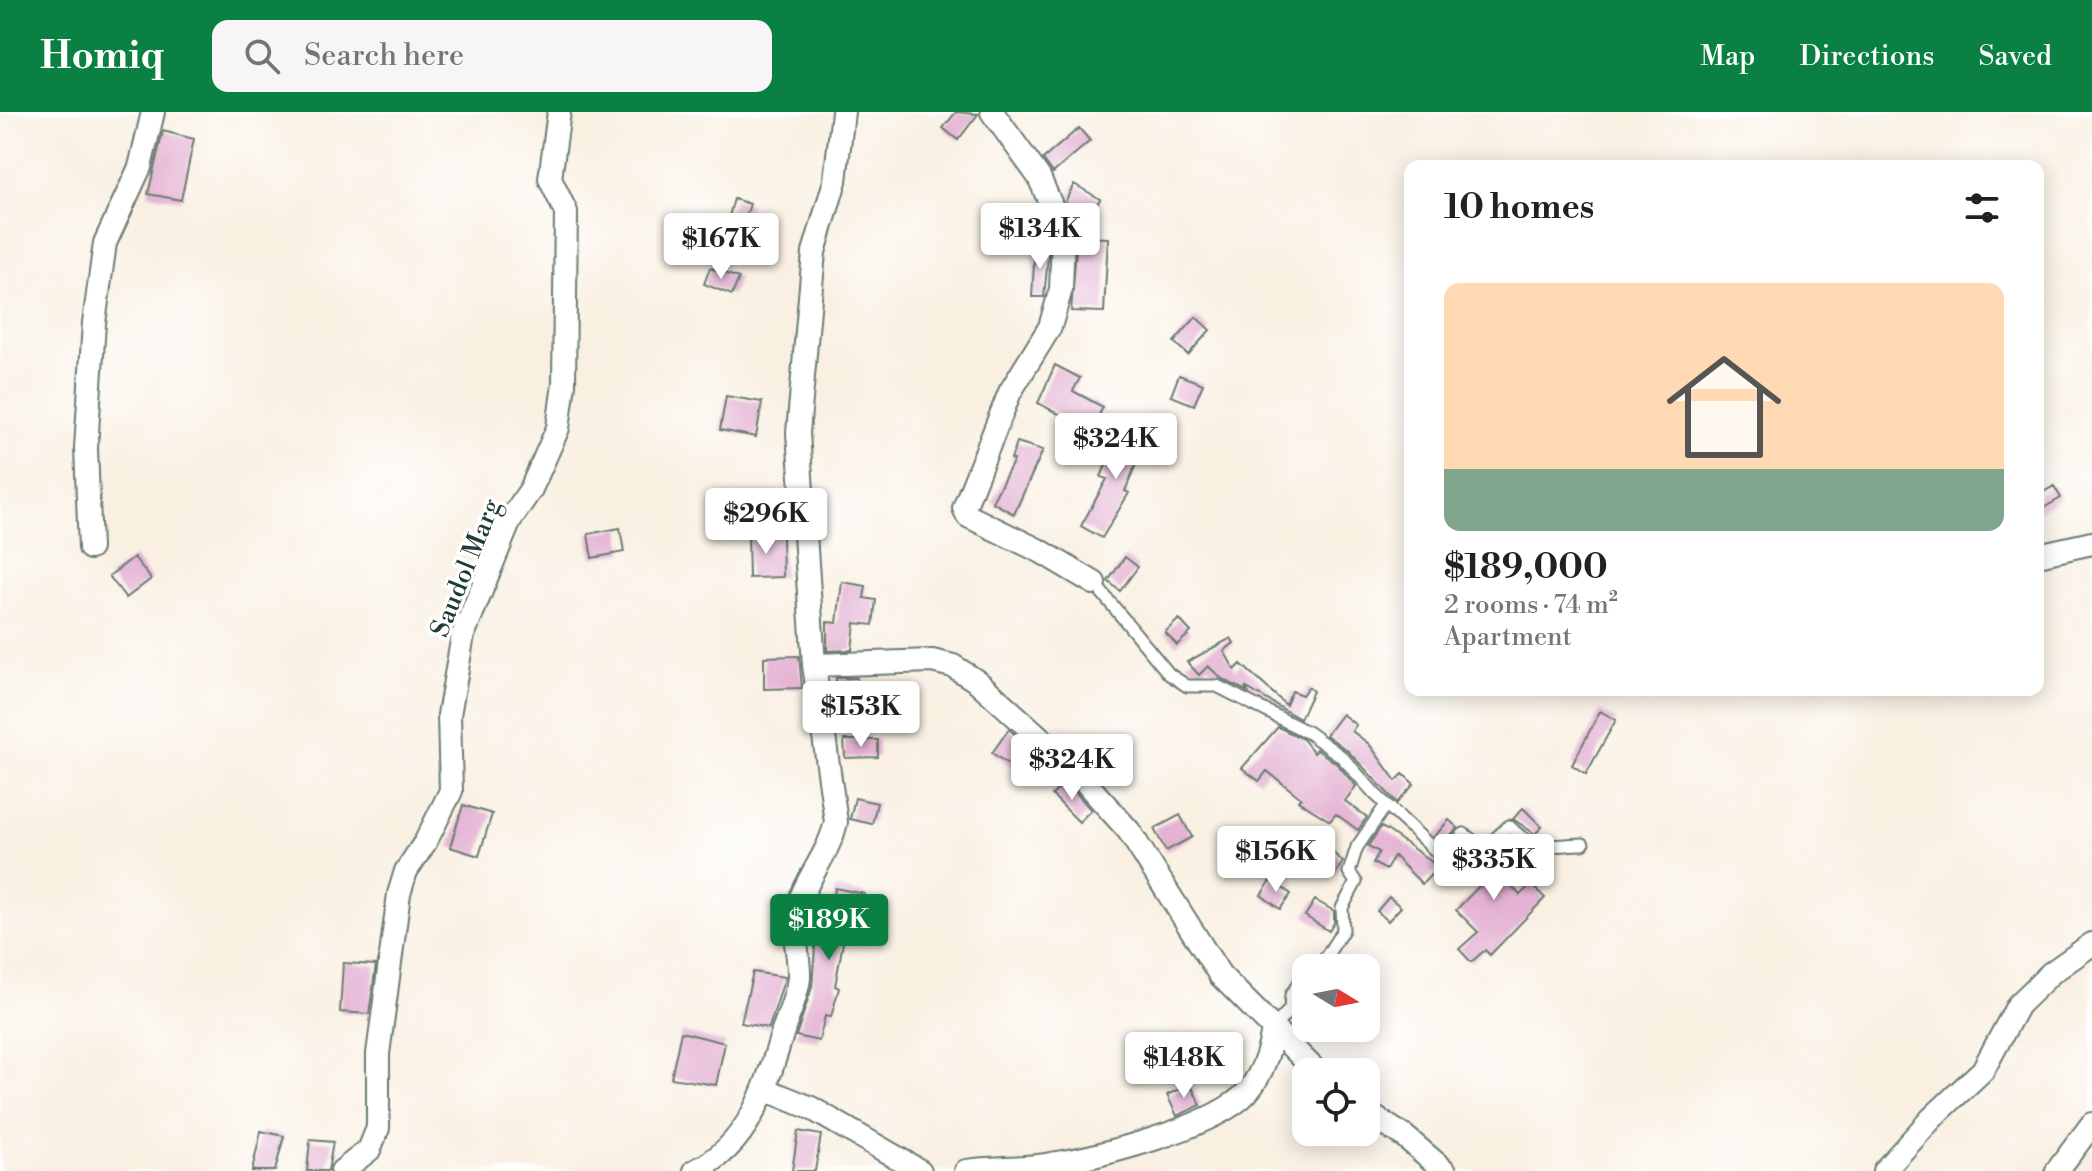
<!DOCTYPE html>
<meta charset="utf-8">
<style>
:root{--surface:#fff;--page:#f6f6f6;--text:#202124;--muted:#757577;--line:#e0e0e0;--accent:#0b8043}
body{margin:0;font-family:"Libre Bodoni",serif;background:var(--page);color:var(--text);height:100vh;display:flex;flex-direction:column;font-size:30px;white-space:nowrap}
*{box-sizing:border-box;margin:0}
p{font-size:26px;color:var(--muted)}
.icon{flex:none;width:44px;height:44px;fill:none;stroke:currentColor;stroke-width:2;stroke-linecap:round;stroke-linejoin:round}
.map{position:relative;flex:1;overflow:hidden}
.details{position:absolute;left:1404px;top:48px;width:640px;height:536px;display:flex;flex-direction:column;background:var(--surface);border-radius:16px;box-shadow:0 4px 20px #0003}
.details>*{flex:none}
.needle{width:52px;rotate:100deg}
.buttons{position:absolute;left:1292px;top:842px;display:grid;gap:16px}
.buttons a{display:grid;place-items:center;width:88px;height:88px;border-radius:16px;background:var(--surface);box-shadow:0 4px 20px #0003;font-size:40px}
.price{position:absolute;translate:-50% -68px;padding:0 18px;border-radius:8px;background:#fff;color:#222;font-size:26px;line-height:52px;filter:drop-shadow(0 2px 4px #0008)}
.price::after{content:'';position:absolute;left:50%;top:48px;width:24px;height:18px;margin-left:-12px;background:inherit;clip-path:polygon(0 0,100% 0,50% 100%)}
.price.selected{background:var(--accent);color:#fff}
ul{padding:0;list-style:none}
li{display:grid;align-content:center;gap:16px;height:424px;padding:0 40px}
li+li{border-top:2px solid var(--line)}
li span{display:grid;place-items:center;height:248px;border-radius:16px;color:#555}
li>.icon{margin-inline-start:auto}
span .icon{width:144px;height:144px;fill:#fffc;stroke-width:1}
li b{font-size:34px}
h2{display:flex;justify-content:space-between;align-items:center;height:96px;padding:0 40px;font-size:34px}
header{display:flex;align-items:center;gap:48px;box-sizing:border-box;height:112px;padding:0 40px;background:var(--accent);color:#fff}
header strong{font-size:38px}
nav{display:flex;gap:44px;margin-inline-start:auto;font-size:28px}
.search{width:560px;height:72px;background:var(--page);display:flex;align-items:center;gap:20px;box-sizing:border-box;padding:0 28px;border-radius:16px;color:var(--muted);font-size:30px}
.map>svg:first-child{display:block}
.building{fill:#e4b2d3}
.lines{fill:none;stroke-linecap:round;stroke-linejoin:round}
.lane-casing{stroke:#6b7c71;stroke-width:15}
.street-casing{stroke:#6b7c71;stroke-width:26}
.lane{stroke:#fff;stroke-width:11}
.street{stroke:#fff;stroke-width:22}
.labels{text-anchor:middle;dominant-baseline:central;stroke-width:7;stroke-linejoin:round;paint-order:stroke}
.street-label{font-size:26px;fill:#1f3d34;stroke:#fff}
</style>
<header>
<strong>Homiq</strong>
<div class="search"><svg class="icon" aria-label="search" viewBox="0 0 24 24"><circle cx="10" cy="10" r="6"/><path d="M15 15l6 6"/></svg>Search here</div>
<nav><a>Map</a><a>Directions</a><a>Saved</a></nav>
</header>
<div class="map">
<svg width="2092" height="1059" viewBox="0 0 2092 1059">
<rect width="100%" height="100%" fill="#fff"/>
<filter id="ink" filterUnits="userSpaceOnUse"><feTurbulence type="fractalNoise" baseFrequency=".0125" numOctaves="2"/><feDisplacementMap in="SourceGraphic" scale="16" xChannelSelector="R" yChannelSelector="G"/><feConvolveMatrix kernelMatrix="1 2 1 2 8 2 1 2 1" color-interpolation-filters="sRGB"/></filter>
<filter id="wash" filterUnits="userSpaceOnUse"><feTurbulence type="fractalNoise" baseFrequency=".006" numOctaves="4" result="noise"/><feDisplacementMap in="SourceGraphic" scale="32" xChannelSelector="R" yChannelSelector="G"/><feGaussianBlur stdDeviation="1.8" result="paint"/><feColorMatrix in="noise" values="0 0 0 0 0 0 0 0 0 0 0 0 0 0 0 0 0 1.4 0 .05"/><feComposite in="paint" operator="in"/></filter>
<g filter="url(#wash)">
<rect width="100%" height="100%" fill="#f9f0e2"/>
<g id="blocks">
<path class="building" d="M956,0l22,2 -20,26 -15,-12z
M1079,16l11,13 -37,32 -10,-14z
M163,19l31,8 -13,61 -33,-6z
M1074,72l26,15 -10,18 -25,-15z
M734,87l16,5 -8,24 -15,-5z
M1077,125l31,1 -4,74 -33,-1z
M1035,134h14l-5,51h-12z
M710,156l29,10 -7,17 -28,-11z
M1196,205l14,13 -22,25 -14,-13z
M1055,253l25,13 -7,13 30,16 -14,28 -14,-8 1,-4 -38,-20z
M1179,263l24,9 -9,21 -23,-9z
M726,284l36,6 -6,35 -36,-7z
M1125,312l24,8 -24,59 4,2 -27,45 -21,-12 26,-47 -6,-2 11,-27 4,1z
M1017,330l26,8 -29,64 -22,-12 22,-42 -3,-1z
M2054,374l7,12 -23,13v-16z
M620,416l4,24 -32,6 -4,-24z
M782,423l1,42 -34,1 -1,-42z
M134,445l17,22 -25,19 -17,-22z
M1125,445l13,10 -18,24 -12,-10z
M842,470l24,4 -2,12 12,2 -3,25 -18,-2 -3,27 -25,1v-29l10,1z
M1179,507l12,13 -14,13 -12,-13z
M1231,526l3,5 -10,8 11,19 6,-6 45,41 6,-14 10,4 6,-8 5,4 -13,28 -55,-32 3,5 -26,-13 -14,-13 -9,9 -12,-13z
M799,544l3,32 -38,1v-32z
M836,566h21l1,10h7l2,24h-31z
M1600,599l16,9 -30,54 -14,-9z
M1342,602l14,11 -4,6 17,13 27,37 7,-7 11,10 -17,19 -49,-52 -22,-16z
M1278,615l25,12 11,14 2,-4 20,14 20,23 -11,15 22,16 -9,13 -22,-16 -6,7 -32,-20 3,-3 -34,-27 -8,10 -17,-13z
M1009,617l19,17 -16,21 -20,-14z
M844,628h34v17l-33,1z
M1066,669l25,29 -12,12 -27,-27z
M855,686l22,5 -5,21 -22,-5z
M463,693l29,9 -13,42 -29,-9z
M1523,696l19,19 -7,7 -22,-15z
M1180,703l12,22 -26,14 -12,-22z
M1449,708l9,8 -17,15 -7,-6z
M1381,715l6,3 52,37 -17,17 -28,-28 -8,14 -13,-7 6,-11 -11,-6z
M1509,726l9,6 -17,18 5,5 -7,6 21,22 11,-11 14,14 -55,57 -5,-5 -14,12 -12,-13 19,-17 -22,-22 31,-32 -24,-20 -3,3 -6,-7 10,-9 16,11 7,1z
M1330,738l13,12 -8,12 -15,-12z
M1271,768l20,14 -11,15 -19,-14z
M835,776l30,6 -5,29 -13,-2 -12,65 4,2 -8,29 -6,-1 -6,25 -23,-5 16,-49 5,-66 13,2z
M1389,785l12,10 -13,14 -11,-10z
M1315,788l19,11v12l-5,8 -24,-15z
M343,851l33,2 -7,49 -29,-2z
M753,860l32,5 -16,51 -28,-5z
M681,920l44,11 -9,42 -45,-7z
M1190,972l11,21 -24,11 -10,-21z
M261,1019l23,5 -9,35h-23z
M798,1019l23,4 -6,36h-23z
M310,1028l23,2 -5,29h-21z"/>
</g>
</g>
<g filter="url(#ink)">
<use href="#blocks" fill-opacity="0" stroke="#6b7c71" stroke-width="2"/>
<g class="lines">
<g class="lane-casing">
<path id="lane" d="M1094,471l75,91 18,12h30l92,47 33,24 33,37 65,61 24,-21 20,15 25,-23c25,26 39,19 74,18
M1312,856l12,-8 19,-30 -1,-22 14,-26 -7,-10 8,-25 29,-42
M1273,916l17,-19 1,-14 15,-23"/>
</g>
<g class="street-casing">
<path id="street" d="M992,0l47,65 24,56 -2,56 -11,38 -40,65 -46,116 4,8 74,36 52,31
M90,436l-4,-100 8,-125 11,-80 35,-76 13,-55
M2038,443l54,-12
M814,553l118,-4 21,5 25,16 90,81 61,68 91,144 53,53c-3,24 -13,54 -32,70 -36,31 -142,59 -190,66 -28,5 -57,3 -85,7
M1273,916l44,44
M764,977l47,19 109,63
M1366,1000l38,24 41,35
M342,1059l27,-21 9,-22v-74l21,-160 7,-23 20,-30 25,-50 -2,-76 14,-80 47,-115 21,-31 27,-61 6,-44 2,-172 -16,-33 9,-67
M695,1059c55,-26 71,-84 88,-140 5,-16 14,-35 16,-53 1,-25 -9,-47 -1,-73 10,-29 31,-52 38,-83l-22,-157 -16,-232 16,-181 21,-71 8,-69
M1884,1059l48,-53 51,-48 35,-65 33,-32 41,-29
M2057,1059l35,-47"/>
</g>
<use href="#lane" class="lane"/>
<use href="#street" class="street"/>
</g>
</g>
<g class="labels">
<g class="street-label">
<text transform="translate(466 456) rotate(-68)">Saudol Marg</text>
</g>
</g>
</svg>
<div class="buttons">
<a><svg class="needle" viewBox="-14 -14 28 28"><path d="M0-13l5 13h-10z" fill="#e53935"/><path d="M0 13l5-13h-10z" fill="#757577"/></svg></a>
<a><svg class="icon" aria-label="locate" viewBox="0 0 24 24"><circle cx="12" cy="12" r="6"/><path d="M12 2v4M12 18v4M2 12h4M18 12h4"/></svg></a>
</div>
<b class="price" style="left:1040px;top:159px">$134K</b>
<b class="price" style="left:721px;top:169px">$167K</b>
<b class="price" style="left:1116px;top:369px">$324K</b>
<b class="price" style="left:766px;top:444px">$296K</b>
<b class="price" style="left:861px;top:637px">$153K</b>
<b class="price" style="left:1072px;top:690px">$324K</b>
<b class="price" style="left:1276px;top:782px">$156K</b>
<b class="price" style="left:1494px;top:790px">$335K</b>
<b class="price selected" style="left:829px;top:850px">$189K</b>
<b class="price" style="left:1184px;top:988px">$148K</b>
<section class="details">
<h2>10 homes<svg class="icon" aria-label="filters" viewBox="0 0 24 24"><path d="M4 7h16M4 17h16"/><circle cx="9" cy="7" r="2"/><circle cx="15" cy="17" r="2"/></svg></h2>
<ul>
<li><span style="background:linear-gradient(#ffd9b3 75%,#7fa58c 0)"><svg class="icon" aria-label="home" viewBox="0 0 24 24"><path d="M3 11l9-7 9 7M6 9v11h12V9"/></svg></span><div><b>$189,000</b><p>2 rooms · 74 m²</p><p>Apartment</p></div></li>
</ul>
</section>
</div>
